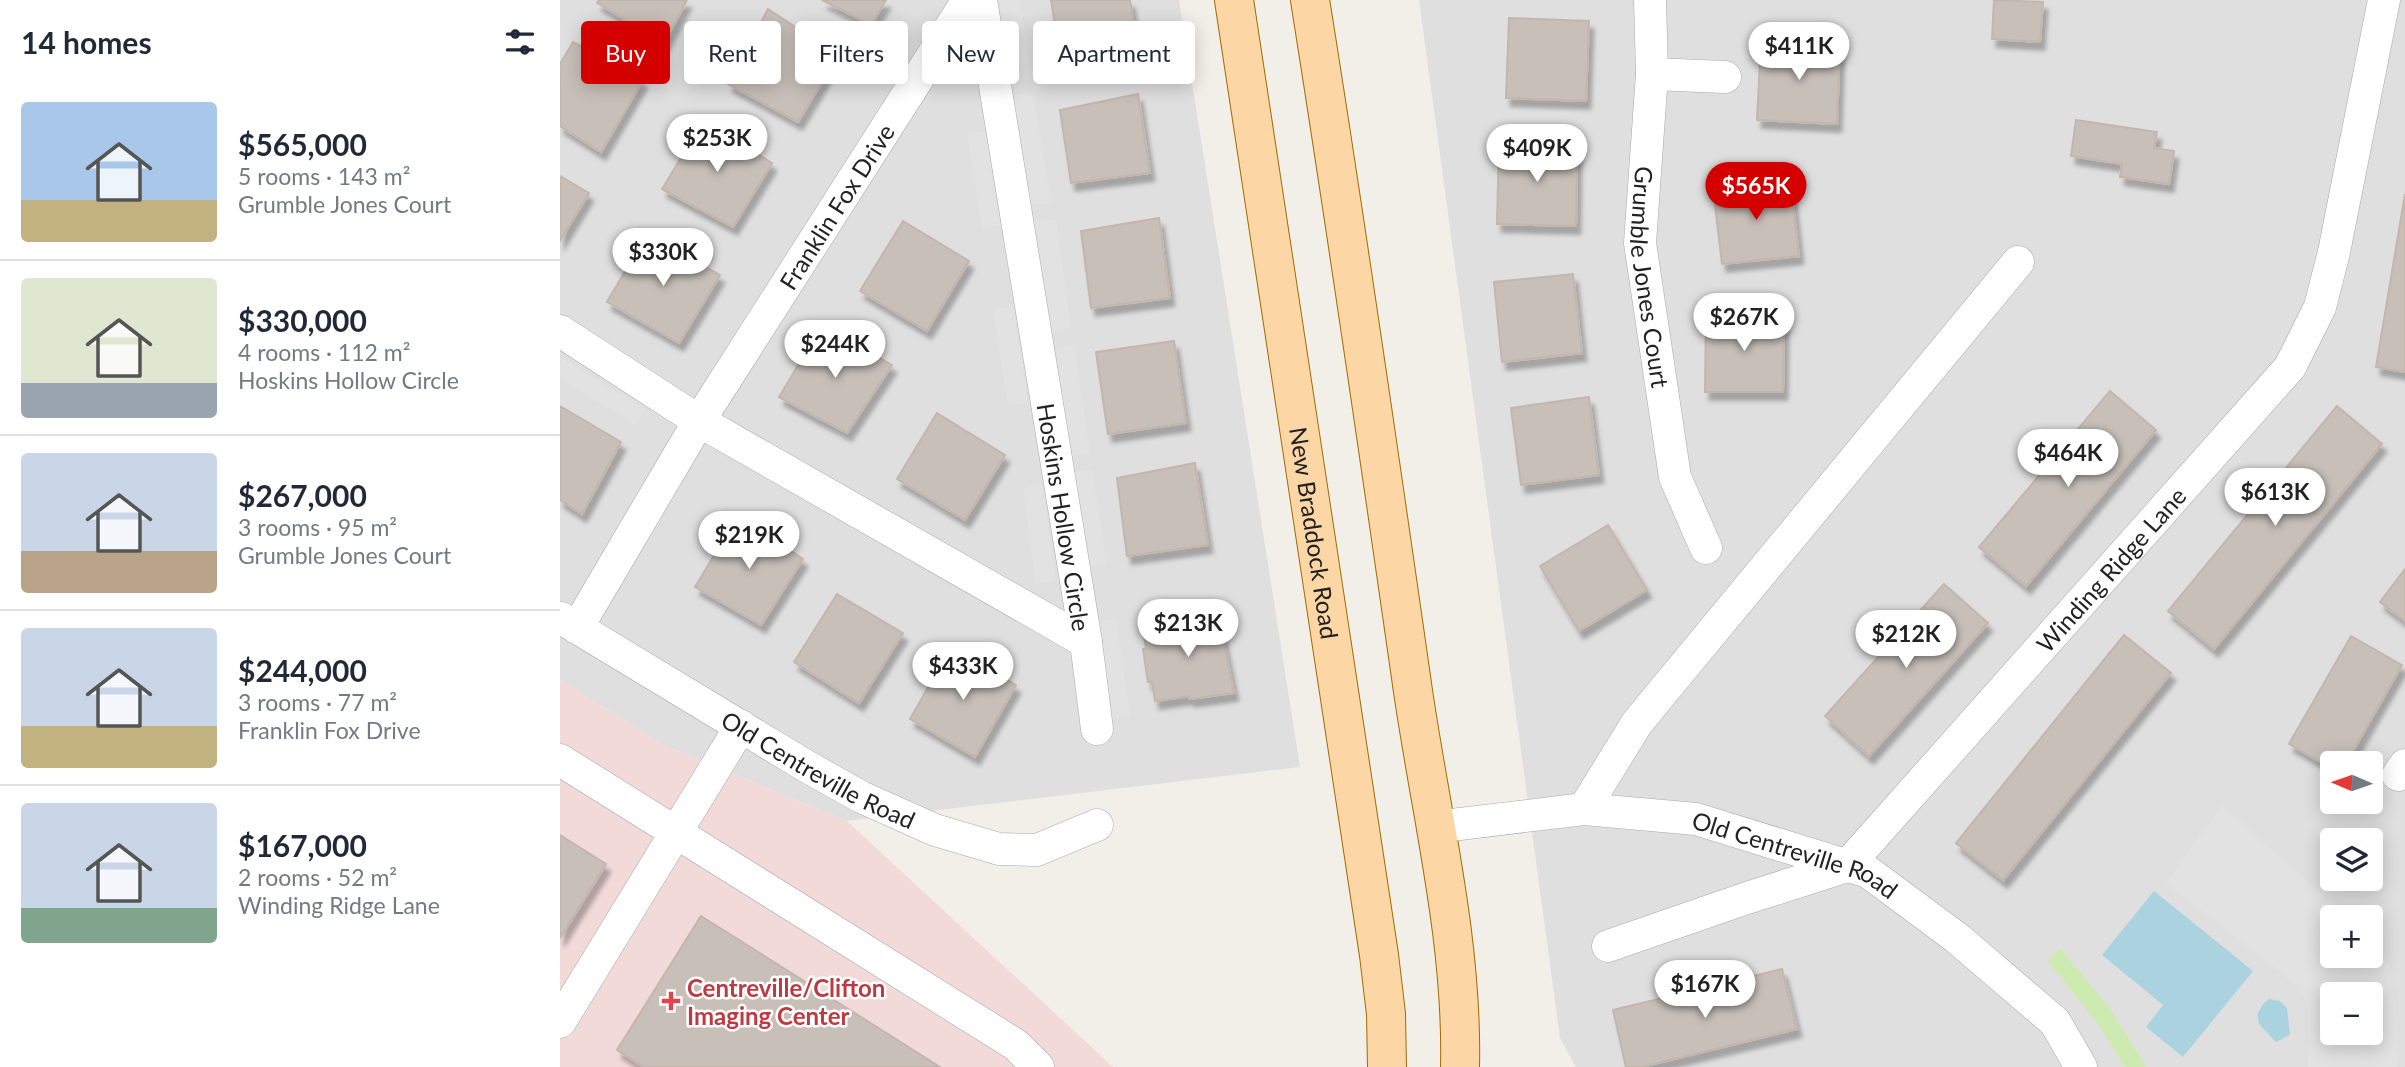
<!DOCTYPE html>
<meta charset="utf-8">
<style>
:root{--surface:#fff;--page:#f2f2f3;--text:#1f2937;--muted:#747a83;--line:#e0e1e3;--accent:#d40000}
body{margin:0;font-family:Lato,sans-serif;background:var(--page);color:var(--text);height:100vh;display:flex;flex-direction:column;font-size:26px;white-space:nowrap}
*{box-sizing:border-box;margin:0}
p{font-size:23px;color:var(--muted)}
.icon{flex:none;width:38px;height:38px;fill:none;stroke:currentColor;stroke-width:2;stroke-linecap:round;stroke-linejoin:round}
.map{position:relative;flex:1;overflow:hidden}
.sheet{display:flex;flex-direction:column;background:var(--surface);width:560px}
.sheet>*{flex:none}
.top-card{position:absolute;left:21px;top:21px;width:665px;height:63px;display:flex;gap:14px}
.needle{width:46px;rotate:272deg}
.tools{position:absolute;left:1760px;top:751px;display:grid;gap:14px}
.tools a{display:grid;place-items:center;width:63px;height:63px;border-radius:7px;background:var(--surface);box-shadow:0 4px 18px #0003;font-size:35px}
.price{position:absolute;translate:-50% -60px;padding:0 16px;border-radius:24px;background:#fff;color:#222;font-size:23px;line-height:46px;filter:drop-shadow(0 2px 4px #0008)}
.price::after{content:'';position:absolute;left:50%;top:42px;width:21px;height:16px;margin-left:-10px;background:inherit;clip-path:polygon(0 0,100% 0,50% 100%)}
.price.active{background:var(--accent);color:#fff}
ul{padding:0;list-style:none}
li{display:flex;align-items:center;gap:21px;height:175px;padding:0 21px}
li+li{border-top:2px solid var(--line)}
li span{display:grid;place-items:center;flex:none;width:196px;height:140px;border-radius:7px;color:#555}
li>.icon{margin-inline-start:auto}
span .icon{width:84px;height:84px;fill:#fffc;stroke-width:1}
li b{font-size:30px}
h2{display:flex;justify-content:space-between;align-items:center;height:84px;padding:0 21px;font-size:30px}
.chip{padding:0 24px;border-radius:7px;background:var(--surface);box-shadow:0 4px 18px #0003;font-size:24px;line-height:63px}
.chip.active{background:var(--accent);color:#fff}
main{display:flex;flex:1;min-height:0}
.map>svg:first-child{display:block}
.residential{fill:#e0dfdf;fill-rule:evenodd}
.commercial{fill:#f2dad9}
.grass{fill:#cdebb0}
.parking{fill:#e2e2e2;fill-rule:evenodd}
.water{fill:#aad3df}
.building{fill:#c7bfb8;stroke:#c4b6ab;stroke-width:2;filter:url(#shadow)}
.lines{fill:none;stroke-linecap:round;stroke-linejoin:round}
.minor-casing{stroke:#a9a9a9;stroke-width:33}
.major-casing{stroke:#a06b00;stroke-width:40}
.minor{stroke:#fff;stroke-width:32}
.major{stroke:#fcd6a4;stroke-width:38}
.health-dot{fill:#e0444e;stroke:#fff;stroke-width:2.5}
.labels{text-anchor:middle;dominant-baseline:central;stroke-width:5;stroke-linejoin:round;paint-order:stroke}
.street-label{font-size:24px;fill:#222;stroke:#fff}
.health-label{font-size:24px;font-weight:bold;fill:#be3a42;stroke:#fff;text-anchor:start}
</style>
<main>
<section class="sheet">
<h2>14 homes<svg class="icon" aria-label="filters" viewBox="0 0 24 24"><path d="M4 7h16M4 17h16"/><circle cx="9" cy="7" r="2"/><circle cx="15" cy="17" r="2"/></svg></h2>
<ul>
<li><span style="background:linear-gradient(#a9c7e8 70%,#c2b280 0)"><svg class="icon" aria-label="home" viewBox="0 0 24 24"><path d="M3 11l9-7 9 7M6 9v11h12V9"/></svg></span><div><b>$565,000</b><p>5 rooms · 143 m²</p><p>Grumble Jones Court</p></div></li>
<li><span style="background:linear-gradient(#dfe7d0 75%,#9aa5b1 0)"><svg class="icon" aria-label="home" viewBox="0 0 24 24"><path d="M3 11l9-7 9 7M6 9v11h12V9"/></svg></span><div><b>$330,000</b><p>4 rooms · 112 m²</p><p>Hoskins Hollow Circle</p></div></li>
<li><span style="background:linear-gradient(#c9d6e8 70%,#b9a48a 0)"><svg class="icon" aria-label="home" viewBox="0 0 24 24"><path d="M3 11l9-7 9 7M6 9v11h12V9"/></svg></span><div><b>$267,000</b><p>3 rooms · 95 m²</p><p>Grumble Jones Court</p></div></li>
<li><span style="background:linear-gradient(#c9d6e8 70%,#c2b280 0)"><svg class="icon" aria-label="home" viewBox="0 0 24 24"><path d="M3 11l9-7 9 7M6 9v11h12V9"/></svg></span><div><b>$244,000</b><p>3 rooms · 77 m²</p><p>Franklin Fox Drive</p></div></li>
<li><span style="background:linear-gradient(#c9d6e8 75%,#7fa58c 0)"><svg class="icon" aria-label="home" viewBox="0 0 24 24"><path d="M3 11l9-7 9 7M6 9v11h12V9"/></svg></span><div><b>$167,000</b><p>2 rooms · 52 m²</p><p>Winding Ridge Lane</p></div></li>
</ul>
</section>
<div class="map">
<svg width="1845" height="1067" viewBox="0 0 1845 1067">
<defs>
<filter id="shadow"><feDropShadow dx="4.5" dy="8" stdDeviation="2" flood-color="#0004"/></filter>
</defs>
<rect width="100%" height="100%" fill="#f2efe9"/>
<path class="residential" d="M0,0h619l121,767 -453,54 -183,-76 -104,-65z
M859,0h986v1067h-829l-16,-29zM1773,763h38v39h-38zM1773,840h38v38h-38zM1773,917h38v39h-38zM1773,994h38v38h-38z"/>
<path class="commercial" d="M0,680l104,65 183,76 266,246h-553z"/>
<path class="grass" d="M1500,948l51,62 35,57h-21l-25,-40 -52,-66z"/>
<path class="parking" d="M439,0h20l13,79 -19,2z
M473,93l18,110 -20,2 -17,-110z
M426,131l14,94 -18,3 -15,-94z
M496,220l15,108 -20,4 -18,-111z
M453,307l15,96 -20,3 -15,-96z
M514,345l16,108 -21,4 -14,-109z
M3,359l82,50 -10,16 -75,-46v-14z
M532,470l15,94 -20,4 -14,-96z
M482,484l14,97 -20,3 -13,-96z
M556,619l14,97 -22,5 -13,-99z
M1662,805l125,112h-14v39h38v-12l18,22 9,54 -1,47h-89v-62l-8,-17 -134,-105zM1773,994h38v38h-38z"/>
<path class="water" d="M1594,891l99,80 -70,86 -37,-30 17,-22 -61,-50z
M1709,999l11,2 7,7 3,27 -14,7 -17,-18 -2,-10 7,-11z"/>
<path class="building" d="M39,0h88l-23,43 -67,-40z
M262,0h64l-15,25z
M491,0h79l8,53 -77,12z
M1434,0l49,2 -3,40 -48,-3z
M208,9l70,46 -40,67 -70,-38z
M949,18l80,3 -3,80 -80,-3z
M1201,41l79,3 -3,80 -80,-4z
M13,42l70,38 -42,72 -41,-26v-62z
M578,94l12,79 -79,10 -11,-73z
M144,120l68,43 -39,64 -71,-38z
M1516,120l81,12 -3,16 20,3 -5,33 -49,-7 2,-13 -51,-8z
M939,142l78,2 -1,82 -79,-2z
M0,176l29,17 -29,48z
M1230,179l9,77 -77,8 -9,-76z
M1845,194v178l-29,-5z
M599,218l11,80 -79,10 -10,-77z
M343,221l66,40 -42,70 -67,-40z
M87,234l73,41 -41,68 -72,-41z
M1013,274l9,79 -80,9 -8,-80z
M1146,314h78l-1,78h-78z
M262,325l70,40 -45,68 -68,-36z
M614,341l12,82 -78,11 -12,-82z
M1550,391l46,39 -130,156 -47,-39z
M1029,397l10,78 -78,10 -10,-77z
M0,406l61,36 -39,72 -22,-14z
M1777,406l45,38 -168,205 -46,-38z
M377,413l68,42 -40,65 -68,-41z
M635,463l13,82 -81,11 -10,-78z
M178,516l65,43 -42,66 -66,-38z
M1048,525l39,65 -68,41 -39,-65z
M1845,569v52l-25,-19z
M1384,584l44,39 -119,133 -44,-40z
M277,594l66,39 -44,70 -65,-41z
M658,614l16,79 -44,6 -1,-3 -34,5 -3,-19h-4l-5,-33 3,-1 -3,-17 20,-4 -1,-4z
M1564,635l47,38 -168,207 -47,-37z
M1791,636l51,29 -56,98h-13v6l-44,-25z
M391,647l65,38 -41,72 -65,-38z
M0,835l46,29 -46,74z
M141,916l141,89 98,62h-296l-27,-17z
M1222,969l15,60 -156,38h-15l-13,-57z"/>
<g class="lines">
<g class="minor-casing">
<g id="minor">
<path id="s1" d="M1090,0l2,74 -12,169 35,234 31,71"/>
<path d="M1092,74l73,3"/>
<path d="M0,331l139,90 387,221 -105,-642"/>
<path id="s2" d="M1,618l245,148 55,31 74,33 64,19 38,1 60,-25"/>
<path id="s3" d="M17,628l122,-207 269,-421"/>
<path d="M526,642l11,87"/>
<path d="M0,760l456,285 22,22"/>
<path d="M1838,775l7,-10"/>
<path d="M1024,809l53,-86 381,-461"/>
<path id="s4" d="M875,827l149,-18 112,10 172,53 89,66 98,84 26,45"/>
<path id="s5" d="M1048,946l139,-48 100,-32 443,-499 30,-60 14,-55 50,-252"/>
<path d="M0,1022l181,-296"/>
</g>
</g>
<g class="major-casing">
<g id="major">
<path id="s6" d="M674,0l145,955 7,59 1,53"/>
<path d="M750,0c37,230 70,461 103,691 18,124 50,250 47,376"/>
</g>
</g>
<use href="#minor" class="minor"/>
<use href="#major" class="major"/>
</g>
<path class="health-dot" d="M107.5 990.5h7v7h7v7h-7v7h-7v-7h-7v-7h7z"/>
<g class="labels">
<g class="street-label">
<text stroke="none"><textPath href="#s3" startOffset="495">Franklin Fox Drive</textPath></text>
<text stroke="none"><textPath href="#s1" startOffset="278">Grumble Jones Court</textPath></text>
<text transform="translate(504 517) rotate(81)">Hoskins Hollow Circle</text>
<text stroke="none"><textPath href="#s6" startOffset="539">New Braddock Road</textPath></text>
<text stroke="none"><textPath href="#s5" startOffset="649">Winding Ridge Lane</textPath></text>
<text stroke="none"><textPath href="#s2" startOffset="299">Old Centreville Road</textPath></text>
<text stroke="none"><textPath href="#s4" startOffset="368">Old Centreville Road</textPath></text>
</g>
<g class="health-label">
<text x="127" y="987">Centreville/Clifton<tspan x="127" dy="28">Imaging Center</tspan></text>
</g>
</g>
</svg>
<div class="tools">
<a><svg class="needle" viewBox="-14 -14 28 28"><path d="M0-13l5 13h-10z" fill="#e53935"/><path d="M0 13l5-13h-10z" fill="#747a83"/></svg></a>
<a><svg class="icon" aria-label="layers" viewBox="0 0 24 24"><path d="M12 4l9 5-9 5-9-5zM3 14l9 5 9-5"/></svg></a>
<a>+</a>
<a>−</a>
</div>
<b class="price" style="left:1239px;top:82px">$411K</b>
<b class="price" style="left:157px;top:174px">$253K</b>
<b class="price" style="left:977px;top:184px">$409K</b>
<b class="price active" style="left:1196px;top:222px">$565K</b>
<b class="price" style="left:103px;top:288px">$330K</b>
<b class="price" style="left:1184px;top:353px">$267K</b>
<b class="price" style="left:275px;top:380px">$244K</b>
<b class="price" style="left:1508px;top:489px">$464K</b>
<b class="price" style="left:1715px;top:528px">$613K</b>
<b class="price" style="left:189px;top:571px">$219K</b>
<b class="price" style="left:628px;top:659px">$213K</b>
<b class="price" style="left:1346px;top:670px">$212K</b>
<b class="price" style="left:403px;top:702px">$433K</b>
<b class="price" style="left:1145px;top:1020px">$167K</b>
<div class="top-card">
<a class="chip active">Buy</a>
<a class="chip">Rent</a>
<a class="chip">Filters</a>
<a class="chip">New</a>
<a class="chip">Apartment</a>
</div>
</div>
</main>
